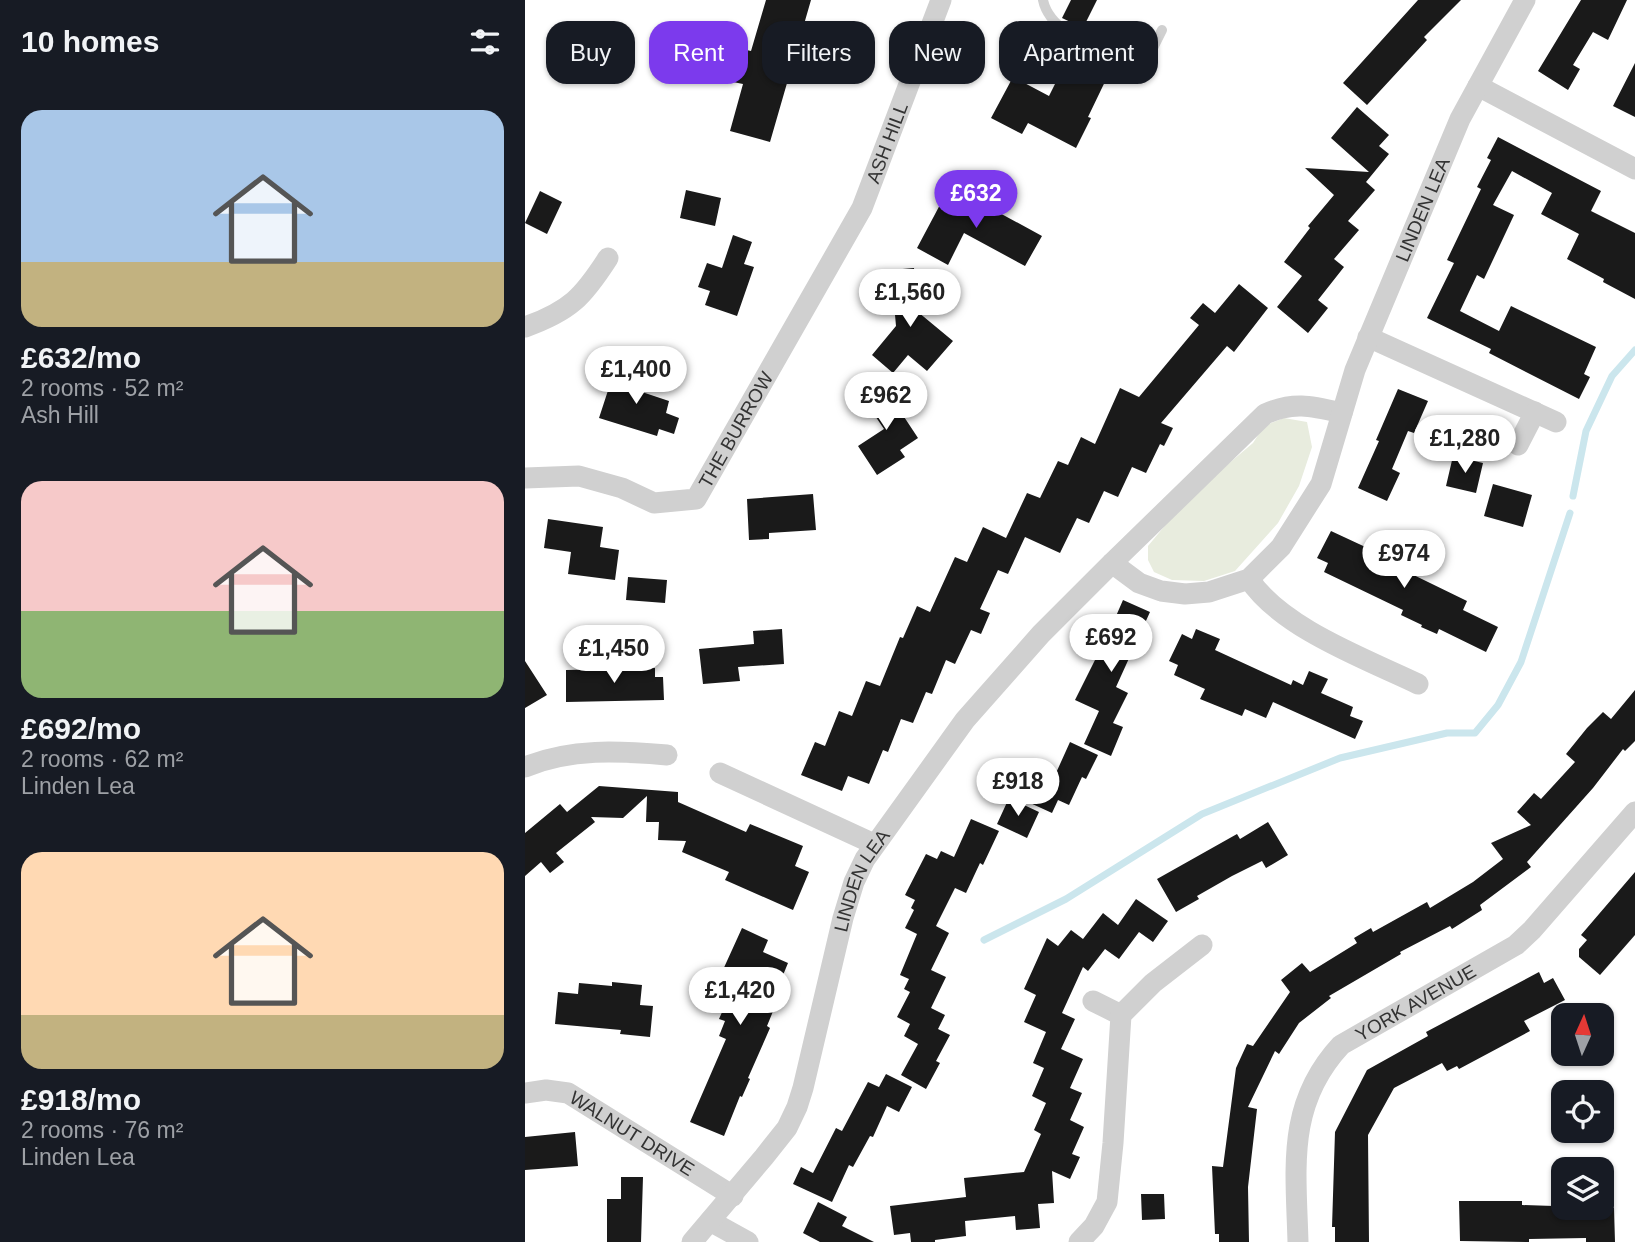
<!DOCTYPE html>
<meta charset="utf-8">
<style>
:root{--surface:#171b24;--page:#20242c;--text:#f1f3f6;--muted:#9ea1a6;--accent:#7c3aed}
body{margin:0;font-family:Helvetica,sans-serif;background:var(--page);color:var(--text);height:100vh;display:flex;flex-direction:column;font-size:26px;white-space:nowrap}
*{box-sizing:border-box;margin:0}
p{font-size:23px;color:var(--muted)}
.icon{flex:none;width:38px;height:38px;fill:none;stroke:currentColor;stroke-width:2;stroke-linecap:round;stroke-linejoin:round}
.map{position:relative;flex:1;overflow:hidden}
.sheet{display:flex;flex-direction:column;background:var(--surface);width:525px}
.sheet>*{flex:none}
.top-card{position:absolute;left:21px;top:21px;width:665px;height:63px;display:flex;gap:14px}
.needle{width:46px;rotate:3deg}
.tools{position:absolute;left:1026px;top:1003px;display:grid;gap:14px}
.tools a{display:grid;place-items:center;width:63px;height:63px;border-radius:14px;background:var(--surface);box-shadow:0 2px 5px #0004;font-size:35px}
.price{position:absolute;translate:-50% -60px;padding:0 16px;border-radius:24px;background:#fff;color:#222;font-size:23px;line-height:46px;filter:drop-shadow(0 2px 4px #0008)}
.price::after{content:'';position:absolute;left:50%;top:42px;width:21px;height:16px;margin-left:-10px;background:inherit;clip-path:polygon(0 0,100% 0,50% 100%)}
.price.on{background:var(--accent);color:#fff}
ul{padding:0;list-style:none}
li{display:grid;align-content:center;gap:14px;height:371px;padding:0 21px}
li span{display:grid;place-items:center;height:217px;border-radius:21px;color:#555}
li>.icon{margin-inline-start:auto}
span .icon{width:126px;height:126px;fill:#fffc;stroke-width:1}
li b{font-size:30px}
h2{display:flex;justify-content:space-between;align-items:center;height:84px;padding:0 21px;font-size:30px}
.tag{padding:0 24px;border-radius:21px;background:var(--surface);box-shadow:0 2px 5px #0004;font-size:24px;line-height:63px}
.tag.on{background:var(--accent);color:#fff}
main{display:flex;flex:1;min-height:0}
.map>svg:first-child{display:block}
.green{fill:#e8ecde}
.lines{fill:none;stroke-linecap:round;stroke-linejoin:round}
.stream{stroke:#cbe6ed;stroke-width:7}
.building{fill:#1a1a1a}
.service{stroke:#d0d0d0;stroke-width:10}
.minor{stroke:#d0d0d0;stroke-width:21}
.labels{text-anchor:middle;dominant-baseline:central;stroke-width:7;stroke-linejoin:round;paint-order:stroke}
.street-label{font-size:19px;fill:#333;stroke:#fff}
</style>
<main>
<section class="sheet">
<h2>10 homes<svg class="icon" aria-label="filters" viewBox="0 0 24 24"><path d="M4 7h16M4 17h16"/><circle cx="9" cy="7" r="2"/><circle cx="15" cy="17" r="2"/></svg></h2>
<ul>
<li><span style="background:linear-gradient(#a9c7e8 70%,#c2b280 0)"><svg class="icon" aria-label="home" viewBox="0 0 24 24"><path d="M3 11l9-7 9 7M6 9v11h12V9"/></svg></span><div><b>£632/mo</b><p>2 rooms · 52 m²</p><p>Ash Hill</p></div></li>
<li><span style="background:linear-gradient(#f6c9c9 60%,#8fb573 0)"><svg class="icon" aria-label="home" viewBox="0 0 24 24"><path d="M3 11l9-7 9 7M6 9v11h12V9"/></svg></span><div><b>£692/mo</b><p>2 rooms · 62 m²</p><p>Linden Lea</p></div></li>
<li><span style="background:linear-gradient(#ffd9b3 75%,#c2b280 0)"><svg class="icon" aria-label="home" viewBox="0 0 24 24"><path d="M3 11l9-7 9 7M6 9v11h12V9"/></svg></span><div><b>£918/mo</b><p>2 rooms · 76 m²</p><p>Linden Lea</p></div></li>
</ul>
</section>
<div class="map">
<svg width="1110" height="1242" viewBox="0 0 1110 1242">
<rect width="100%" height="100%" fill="#fff"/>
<path class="green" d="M759,418l23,4 5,25 -13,39 -21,37 -43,48 -31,10 -32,-1 -18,-8 -6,-12v-14l40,-48 65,-55 11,-17z"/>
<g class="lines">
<path class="stream" d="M1048,496l13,-65 26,-55 23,-26
M459,940l82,-41 136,-85 138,-56 107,-25h28l23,-28 23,-43 49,-149"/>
</g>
<path class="building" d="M241,0h45l-41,142 -40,-11 13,-47 -10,-2 9,-33 9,2z
M546,0h26l-14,28 -21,-10z
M893,0h43l-37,37 3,3 -60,65 -24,-22z
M1056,0h46l-19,40 -15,-8 -20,33 7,4 -12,21 -30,-19z
M549,46l39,19 -25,52 3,1 -15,30 -48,-25 -6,11 -31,-16 22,-41 36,19z
M1110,63v54l-22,-11z
M832,107l32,28 -10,11 10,8 -23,28 9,8 -27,31 11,9 -25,29 10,8 -26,33 10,8 -20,25 -31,-26 25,-31 -18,-14 26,-34 -2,-2 26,-31 -29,-27 64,4 -38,-34z
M973,137l103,54 -10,20 44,22v66l-32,-17 1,-3 -37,-20 12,-25 -38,-20 11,-21 -40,-22 -19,34 21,10 -30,64 -7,-4 -17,36 39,20 12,-25 85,41 -12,27 6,3 -11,22 -90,-46 2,-4 -64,-31 27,-55 -7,-3 34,-71 -4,-2 14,-27 -4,-2z
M425,186l92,50 -17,30 -61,-33 -16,32 -31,-17z
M161,190l35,8 -6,28 -35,-8z
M15,191l22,11 -15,32 -22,-11z
M208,235l19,7 -8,22 10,3 -17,49 -32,-11 5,-14 -12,-4 9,-24 15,5z
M389,268l4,44 35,29 -26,30 -19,-16 -15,18 -21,-18 24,-29 -5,-56z
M714,284l29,24 -34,44 -7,-6 -66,77 12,5 -9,18 -4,-2 -14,29 -14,-6 -14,30 -14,-6 -15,32 -12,-5 -17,35 -35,-16 -17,37 -10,-4 -18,39 10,4 -9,21 -10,-4 -16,34 -9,-4 -14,34 -6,-2 -13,31 -12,-4 -13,33 -5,-2 -14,34 -21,-8 -6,15 -41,-16 14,-33 10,4 14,-35 13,5 14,-35 14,5 20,-49 3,1 14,-32 13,6 25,-55 12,5 16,-35 23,11 21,-45 13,5 18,-37 10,4 13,-28 14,7 25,-56 19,9 60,-72 -9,-7 13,-15 12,10z
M91,366l25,8 -5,16 33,11 -3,12 13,5 -5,16 -15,-5 -2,7 -58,-18z
M358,385l35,53 -18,12 5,7 -28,18 -19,-29 26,-17 -21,-31z
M873,389l30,12 -14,32 -6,-2 -16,38 8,4 -13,28 -29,-13 21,-47 -3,-1z
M928,456l30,7 -7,30 -30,-7z
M968,484l39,11 -9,32 -39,-11z
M288,494l3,36 -47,3v6l-20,1 -2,-41z
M23,519l55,8 -3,20 19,3 -4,30 -47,-6 3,-22 -27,-4z
M806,531l43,20 5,-10 17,8 -7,14 78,38 -4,9 35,17 -12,25 -47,-23 -2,5 -16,-7 1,-2 -21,-10 2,-5 -79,-38 4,-9 -11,-5z
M103,577l39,3 -2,23 -39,-3z
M598,600l27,12 -34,75 12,6 -15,30 10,4 -12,29 -27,-12 15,-33 -24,-11 29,-58 -14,-6 8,-20 15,7z
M257,629l2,35 -46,3 2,14 -37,3 -4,-35 55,-5 -1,-13z
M671,629l24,10 -5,11 76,35 2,-5 10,5 6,-14 19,8 -7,14 32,14 -3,9 13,5 -8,18 -82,-37 -7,16 -21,-9 -3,7 -42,-17 5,-10 -31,-14 4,-10 -9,-4 13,-27 10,5z
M0,661l22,34 -22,13z
M130,668v9h8l1,23 -98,2v-32z
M1110,690v51l-10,10 -2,-2 -30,39 -66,74 4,5 -51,38 2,5 -30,19 -2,-3 -50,26 1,2 -72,42 2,2 -32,25 -20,31 -4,-3 -27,56 9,2 -9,78 1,55h-30v-8h-4l-3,-68 11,1 13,-99 11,-24 6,2 37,-54 -9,-12 21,-17 8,9 47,-29 -3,-5 17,-10 2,4 54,-30 3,6 43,-26 30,-23 -12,-16 40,-18 -14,-13 17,-19 7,6 34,-37 -9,-8 21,-26 16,-16 8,7z
M545,742l28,13 -12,24 -4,-2 -13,28 -11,-5 -6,13 -24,-11 15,-35 13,6z
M74,786l79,6v10l68,30 4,-8 53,22 -8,20 14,6 -16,38 -68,-30 4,-8 -47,-20 4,-11 -28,-1 1,-18h-13l1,-26 -24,22 -32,-1 4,5 -39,31 8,9 -14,11 -9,-11 -16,14v-43l35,-29 7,8z
M484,798l30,14 -12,26 -30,-14z
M446,819l28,12 -16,34 -3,-2 -14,30 -11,-5 -19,38 13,7 -18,37 15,7 -15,31 14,7 -7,14 12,6 -14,26 4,2 -14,26 -25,-14 17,-31 -14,-8 6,-12 -13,-7 13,-25 -6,-3 5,-10 -9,-4 17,-41 -12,-6 9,-18 -3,-2 4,-8 -10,-5 21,-41 11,5 4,-8 13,6z
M743,822l20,33 -22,13 -4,-7 -30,15 -35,20 2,3 -23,13 -19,-33 80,-45 3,5z
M1110,872v63l-35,40 -21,-18v-8l8,-9 -6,-5z
M611,899l32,22 -15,21 -14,-10 -20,27 -14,-10 -17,22 -5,-4 -21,46 13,6 -14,30 22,10 -13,29 12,5 -12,27 14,7 -12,27 8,3 -10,22 -18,-8 2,32 -16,1 2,24 -24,2 -1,-14 -50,5 1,15 -31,4v2h-24l-1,-9 -16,2 -4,-29 76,-9 -2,-19 60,-6 17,-38 -7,-4 12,-27 -14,-7 12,-28 -11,-5 13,-31 -22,-10 12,-27 -12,-6 23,-51 11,8 13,-16 12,9 20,-26 15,12z
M217,928l26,12 -5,12 25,11 -16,39 4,2 -9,22 3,2 -22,50 2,1 -8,18 -2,-1 -16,40 -34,-14 36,-83 -7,-3 6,-15 -6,-2 8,-18 -15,-7z
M1014,972l5,11 9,-5 12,22 -41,21 6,10 -71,38 -2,-3 -10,5 -5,-8 -48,25 -26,47 1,107h-34v-15h-3l3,-95 32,-62 61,-34 -2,-4z
M87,982l30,3 -2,20 13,1 -3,31 -30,-3 1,-4 -66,-6 3,-32 20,2 1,-11 33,3z
M361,1074l26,13 -13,25 -12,-6 -14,31 -3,-1 -17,31 -4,-2 -17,37 -39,-18 8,-17 12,6 23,-45 6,3 26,-49 11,5z
M50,1132l3,34 -53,4v-33z
M96,1177h22l-2,65h-34v-43h14z
M616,1194h23l1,25 -23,1z
M934,1201h63v4l92,3 1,34h-29v-4l-57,1v3l-69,-1z
M293,1202l29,15 -5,9 32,16h-54l-17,-9z"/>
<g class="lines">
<path class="service" d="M518,0c7,35 60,50 89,66l19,-14 11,-22"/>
<g class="minor">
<path d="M953,86l157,83"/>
<path d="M0,327c45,-16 58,-30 83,-69"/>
<path d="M843,337l188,85"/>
<path d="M993,445l17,-33"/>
<path id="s1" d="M0,478l54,-2 43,12 32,15 42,-4 166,-291 79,-208"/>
<path d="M587,563l153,-149c28,-13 47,-8 77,-1"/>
<path d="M724,579c32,49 117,80 169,105"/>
<path d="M0,767c46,-19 94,-16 142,-12"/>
<path d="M195,773l154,71"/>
<path d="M568,1001l28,14"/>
<path id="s2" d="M0,1093l21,-3 22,3 165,103"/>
<path d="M185,1221l38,21"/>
<path id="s3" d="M167,1242l72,-85 23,-29 10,-21 6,-19 40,-170 11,-36 11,-23 100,-139 76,-86 71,-71 27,20 22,8 24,3 24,-2 40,-13 32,-32 40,-63 34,-114 105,-251 65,-119"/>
<path d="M554,1242l15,-16 13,-24 6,-59 8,-128 32,-32 49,-38"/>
<path id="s4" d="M773,1242c-2,-74 -12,-138 43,-197l175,-100 16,-15 103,-118"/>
</g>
</g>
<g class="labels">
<g class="street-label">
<text stroke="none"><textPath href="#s1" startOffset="581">ASH HILL</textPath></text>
<text stroke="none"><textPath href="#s3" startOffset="1376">LINDEN LEA</textPath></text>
<text stroke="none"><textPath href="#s1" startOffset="256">THE BURROW</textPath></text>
<text stroke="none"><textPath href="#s3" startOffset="408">LINDEN LEA</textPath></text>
<text stroke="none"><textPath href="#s4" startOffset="294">YORK AVENUE</textPath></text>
<text stroke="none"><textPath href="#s2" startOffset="119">WALNUT DRIVE</textPath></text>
</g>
</g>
</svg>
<div class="tools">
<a><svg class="needle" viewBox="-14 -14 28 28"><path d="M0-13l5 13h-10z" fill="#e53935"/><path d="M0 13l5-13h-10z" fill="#9ea1a6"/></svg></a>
<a><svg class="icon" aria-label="locate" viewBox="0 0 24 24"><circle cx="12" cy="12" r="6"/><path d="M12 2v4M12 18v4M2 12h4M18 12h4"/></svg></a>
<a><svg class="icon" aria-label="layers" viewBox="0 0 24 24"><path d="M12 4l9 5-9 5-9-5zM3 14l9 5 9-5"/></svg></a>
</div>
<b class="price on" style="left:451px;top:230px">£632</b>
<b class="price" style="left:385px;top:329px">£1,560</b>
<b class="price" style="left:111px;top:406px">£1,400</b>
<b class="price" style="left:361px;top:432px">£962</b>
<b class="price" style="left:940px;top:475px">£1,280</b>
<b class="price" style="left:879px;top:590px">£974</b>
<b class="price" style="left:586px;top:674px">£692</b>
<b class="price" style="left:89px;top:685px">£1,450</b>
<b class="price" style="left:493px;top:818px">£918</b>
<b class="price" style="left:215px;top:1027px">£1,420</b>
<div class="top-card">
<a class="tag">Buy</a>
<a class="tag on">Rent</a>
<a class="tag">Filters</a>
<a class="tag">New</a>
<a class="tag">Apartment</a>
</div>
</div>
</main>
